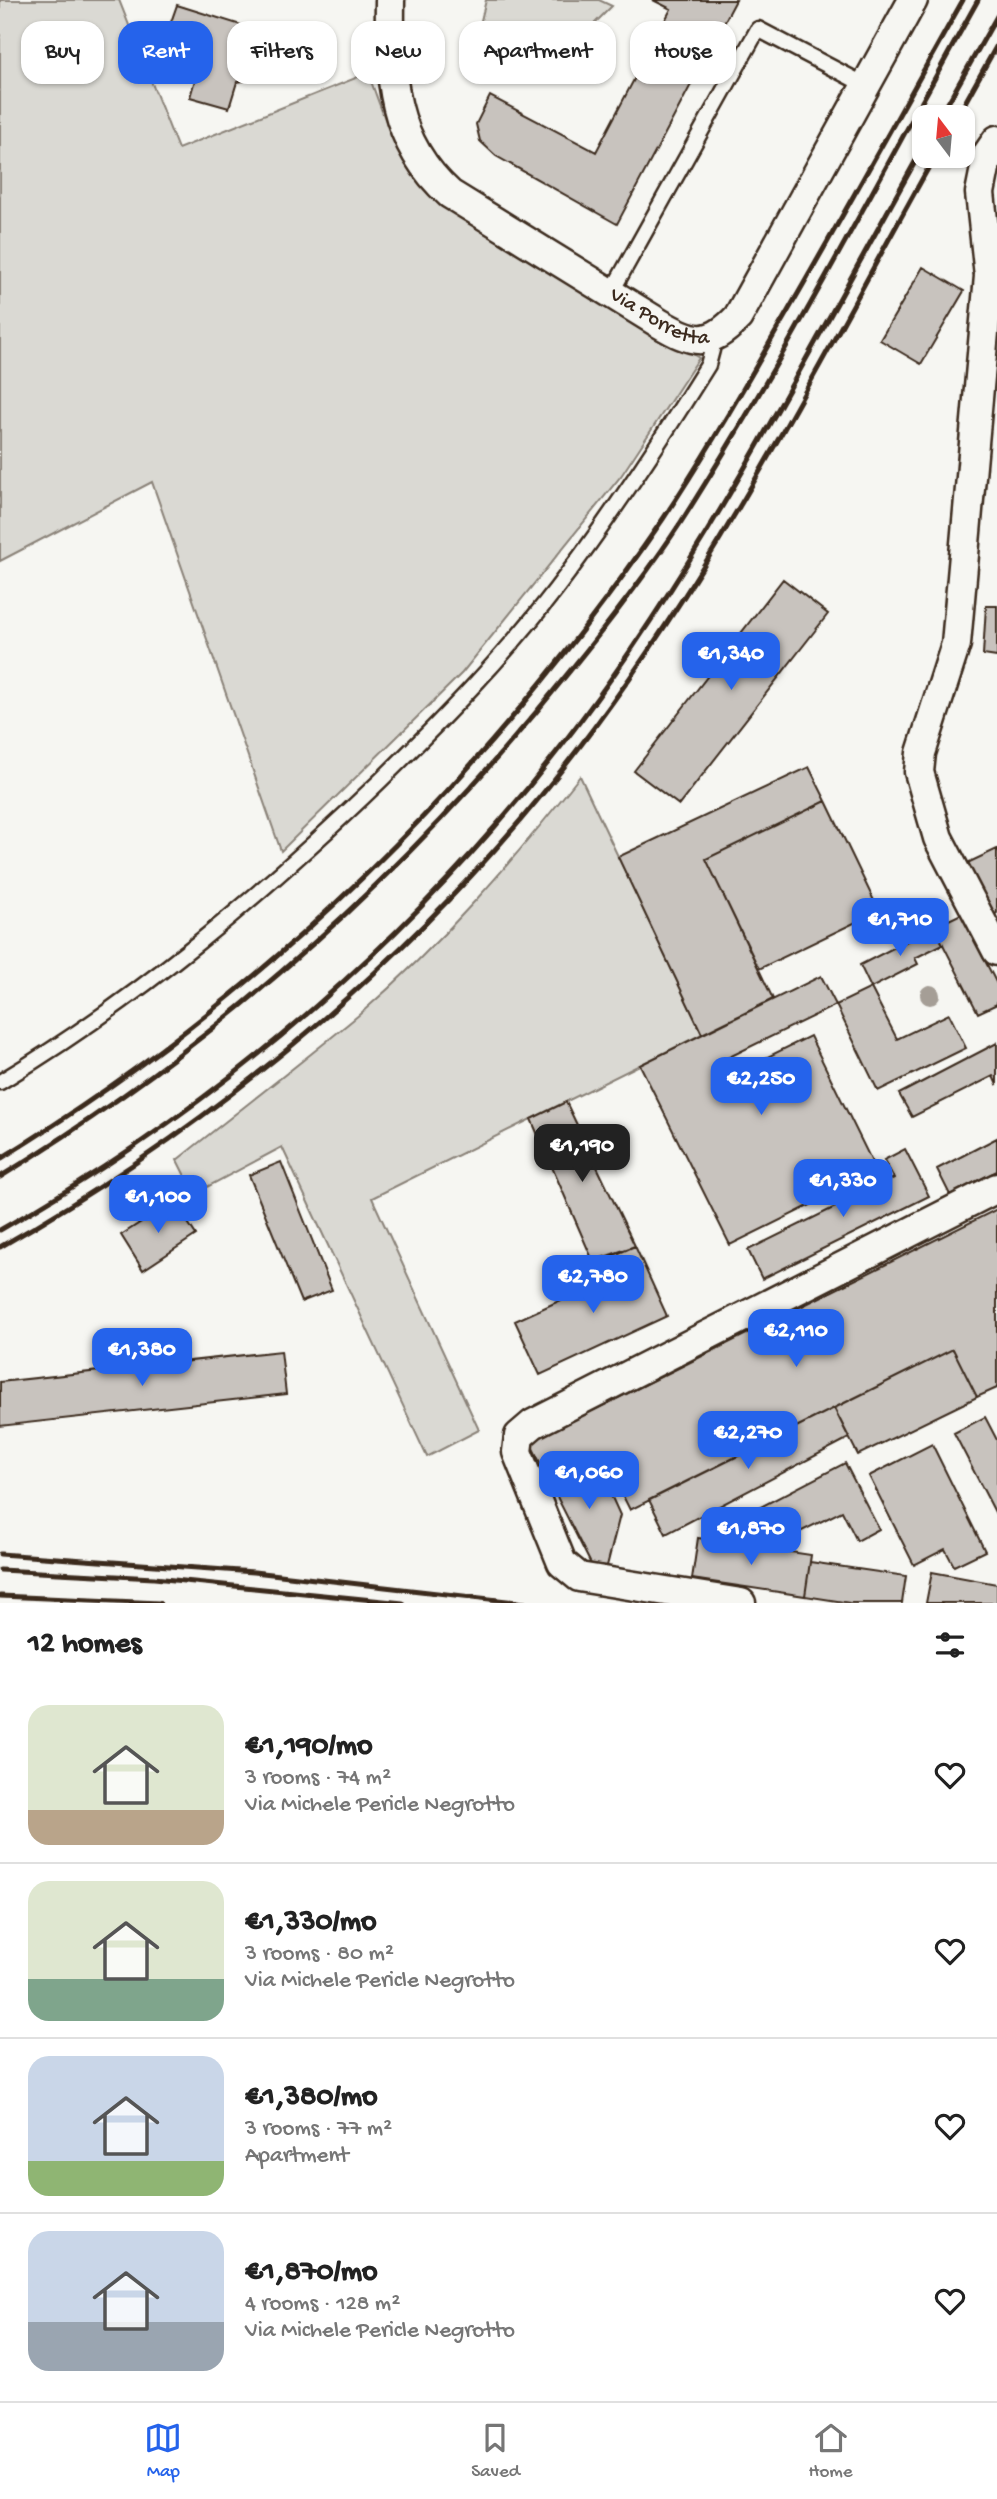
<!DOCTYPE html>
<meta charset="utf-8">
<style>
:root{--surface:#fff;--page:#f2f2f2;--text:#222;--muted:#767676;--line:#e0e0e0;--accent:#2563eb}
body{margin:0;font-family:"Gochi Hand",sans-serif;background:var(--page);color:var(--text);height:100vh;display:flex;flex-direction:column;font-size:26px;white-space:nowrap}
*{box-sizing:border-box;margin:0}
p{font-size:23px;color:var(--muted)}
.icon{flex:none;width:38px;height:38px;fill:none;stroke:currentColor;stroke-width:2;stroke-linecap:round;stroke-linejoin:round}
.map{position:relative;height:1603px;overflow:hidden}
.details{display:flex;flex-direction:column;background:var(--surface);flex:1}
.details>*{flex:none}
.banner{position:absolute;left:21px;top:21px;width:956px;height:63px;display:flex;gap:14px}
.needle{width:46px;rotate:344deg}
.fabs{position:absolute;left:912px;top:105px;display:grid;gap:14px}
.fabs a{display:grid;place-items:center;width:63px;height:63px;border-radius:14px;background:var(--surface);box-shadow:0 2px 5px #0004;font-size:35px}
.price{position:absolute;translate:-50% -60px;padding:0 16px;border-radius:14px;background:var(--accent);color:#fff;font-size:23px;line-height:46px;filter:drop-shadow(0 2px 4px #0008)}
.price::after{content:'';position:absolute;left:50%;top:42px;width:21px;height:16px;margin-left:-10px;background:inherit;clip-path:polygon(0 0,100% 0,50% 100%)}
.price.active{background:#222;color:#fff}
ul{padding:0;list-style:none}
li{display:flex;align-items:center;gap:21px;height:175px;padding:0 28px}
li+li{border-top:2px solid var(--line)}
li span{display:grid;place-items:center;flex:none;width:196px;height:140px;border-radius:21px;color:#555}
li>.icon{margin-inline-start:auto}
span .icon{width:84px;height:84px;fill:#fffc;stroke-width:1}
li b{font-size:30px}
h2{display:flex;justify-content:space-between;align-items:center;height:84px;padding:0 28px;font-size:30px}
.tag{padding:0 24px;border-radius:21px;background:var(--surface);box-shadow:0 2px 5px #0004;font-size:24px;line-height:63px}
.tag.active{background:var(--accent);color:#fff}
.menu{display:flex;justify-content:space-around;align-items:center;height:98px;border-top:2px solid var(--line);background:var(--surface);font-size:19px;color:var(--muted)}
.menu a{display:grid;justify-items:center;gap:4px}
.menu .active{color:var(--accent)}
.map>svg:first-child{display:block}
.green{fill:#dad9d3;stroke:#8a8278;stroke-width:2}
.building{fill:#c8c3be;stroke:#3b2a1e;stroke-width:2}
.lines{fill:none;stroke-linecap:round;stroke-linejoin:round}
.lane-casing{stroke:#3b2a1e;stroke-width:19}
.street-casing{stroke:#3b2a1e;stroke-width:33}
.lane{stroke:#f6f6f2;stroke-width:14}
.street{stroke:#f6f6f2;stroke-width:28}
.rail{stroke:#3b2a1e;stroke-width:5}
.tree{fill:#a59e96}
.labels{text-anchor:middle;dominant-baseline:central;stroke-width:6;stroke-linejoin:round;paint-order:stroke}
.street-label{font-size:21px;fill:#3b2a1e;stroke:#f6f6f2}
</style>
<div class="map">
<svg width="997" height="1603" viewBox="0 0 997 1603">
<rect width="100%" height="100%" fill="#f6f6f2"/>
<filter id="ink" filterUnits="userSpaceOnUse"><feTurbulence type="fractalNoise" baseFrequency=".0143" numOctaves="2"/><feDisplacementMap in="SourceGraphic" scale="14" xChannelSelector="R" yChannelSelector="G"/><feConvolveMatrix kernelMatrix="1 2 1 2 8 2 1 2 1" color-interpolation-filters="sRGB"/></filter>
<g filter="url(#ink)">
<path class="green" d="M0,0h119l59,149 190,-76c19,51 28,88 70,127l261,158 -78,118 -159,197 -181,178 -129,-369 -152,79z
M486,0h113l13,6 -35,35h-101z
M580,776l122,258 -330,164 107,232 -52,27 -145,-310 -88,47 -17,-34c61,-49 123,-96 183,-146 82,-71 153,-153 220,-238z"/>
<path class="building" d="M653,0h83l-119,224 -121,-68 -16,-15 -4,-17 14,-28 106,56 75,-143z
M177,5l99,31 19,-5 8,40 -66,11 -8,26 -39,-11 11,-38 -38,-14z
M923,267l41,24 -43,73 -41,-24z
M783,579l45,35 -149,191 -45,-34z
M986,606h11v51l-14,-2z
M809,767l17,34 -120,58 67,140 -71,35 -84,-177z
M826,801l53,110 -120,58 -53,-110z
M997,849v64l-7,4 -29,-51z
M961,914l36,70v20l-19,9 -44,-86z
M934,927l9,17 -28,14 3,6 -47,24 -11,-23z
M821,976l15,29 -121,59 8,15 87,-43 67,136 -147,73 -90,-180z
M871,988l26,51 52,-25 17,34 -88,43 -42,-86z
M997,1043v42l-4,-9 -81,41 -13,-23z
M566,1102l69,144 -42,15 -62,-142z
M997,1138v33l-47,24 -13,-26z
M905,1149l24,47 -167,83 -14,-29 146,-72 -10,-18z
M281,1162l51,128 -31,12 -52,-127z
M174,1201l22,34 -53,35 -22,-35z
M997,1209v179l-20,9 -24,-48 -323,161 -27,-54 -53,27 -20,-41z
M635,1246l32,70 -127,59 -25,-54 103,-47 -8,-17z
M953,1349l24,48 -119,58 -24,-47z
M281,1351l5,43 -286,32v-44z
M834,1408l15,30 -183,96 -17,-34z
M985,1417l12,23v76l-43,-83z
M932,1444l53,107 -31,15 -9,-17 -31,16 -45,-89z
M595,1460l25,55 -13,51 -16,-2 -41,-81z
M845,1463l34,66 -22,12 -15,-30 -46,23 -8,-17 -29,15 -10,-19z
M698,1538l113,17 -6,41 -113,-17z
M810,1562l96,14 -4,27h-52l-45,-7z
M932,1572l65,12v19h-71z"/>
<g class="lines">
<g class="lane-casing">
<path id="lane" d="M611,293l147,-264 109,57
M0,1082c140,-84 264,-189 381,-302 61,-60 123,-123 175,-191 55,-72 104,-147 152,-224l4,-15 -1,-12"/>
</g>
<g class="street-casing">
<g id="street">
<path id="s1" d="M390,0c-1,76 1,141 60,194l209,129c34,20 50,25 79,-6l175,-317"/>
<path d="M997,140l-9,13 -8,40 9,83 -33,368 -35,109 -2,19 19,66 59,113"/>
<path d="M741,1603l-162,-26 -17,-14 -45,-111 2,-16 14,-12 464,-236"/>
</g>
</g>
<use href="#lane" class="lane"/>
<use href="#street" class="street"/>
<path class="rail" d="M940,117l57,-101
M957,117l40,-72
M0,1159c269,-165 485,-380 663,-640 40,-60 76,-122 111,-184 65,-111 126,-223 189,-335
M0,1177c219,-134 409,-305 569,-505 39,-48 78,-98 112,-150 107,-168 200,-348 297,-522
M0,1230c226,-128 425,-301 581,-510 133,-178 234,-381 343,-574
M0,1247c229,-130 435,-305 593,-518 133,-178 234,-380 342,-573
M0,1554l254,18 271,31
M0,1570l154,8 249,25
M0,1596l160,7"/>
</g>
<circle class="tree" cx="930" cy="995" r="10"/>
</g>
<g class="labels">
<g class="street-label">
<text stroke="none"><textPath href="#s1" startOffset="455">Via Porretta</textPath></text>
</g>
</g>
</svg>
<div class="fabs">
<a><svg class="needle" viewBox="-14 -14 28 28"><path d="M0-13l5 13h-10z" fill="#e53935"/><path d="M0 13l5-13h-10z" fill="#767676"/></svg></a>
</div>
<b class="price" style="left:731px;top:692px">€1,340</b>
<b class="price" style="left:900px;top:958px">€1,710</b>
<b class="price" style="left:761px;top:1117px">€2,250</b>
<b class="price active" style="left:582px;top:1184px">€1,190</b>
<b class="price" style="left:843px;top:1219px">€1,330</b>
<b class="price" style="left:158px;top:1235px">€1,100</b>
<b class="price" style="left:593px;top:1315px">€2,780</b>
<b class="price" style="left:796px;top:1369px">€2,110</b>
<b class="price" style="left:142px;top:1388px">€1,380</b>
<b class="price" style="left:748px;top:1471px">€2,270</b>
<b class="price" style="left:589px;top:1511px">€1,060</b>
<b class="price" style="left:751px;top:1567px">€1,870</b>
<div class="banner">
<a class="tag">Buy</a>
<a class="tag active">Rent</a>
<a class="tag">Filters</a>
<a class="tag">New</a>
<a class="tag">Apartment</a>
<a class="tag">House</a>
</div>
</div>
<section class="details">
<h2>12 homes<svg class="icon" aria-label="filters" viewBox="0 0 24 24"><path d="M4 7h16M4 17h16"/><circle cx="9" cy="7" r="2"/><circle cx="15" cy="17" r="2"/></svg></h2>
<ul>
<li><span style="background:linear-gradient(#dfe7d0 75%,#b9a48a 0)"><svg class="icon" aria-label="home" viewBox="0 0 24 24"><path d="M3 11l9-7 9 7M6 9v11h12V9"/></svg></span><div><b>€1,190/mo</b><p>3 rooms · 74 m²</p><p>Via Michele Pericle Negrotto</p></div><svg class="icon" aria-label="heart" viewBox="0 0 24 24"><path d="M12 20l-8-8c-3-5 5-10 8-4 3-6 11-1 8 4z"/></svg></li>
<li><span style="background:linear-gradient(#dfe7d0 70%,#7fa58c 0)"><svg class="icon" aria-label="home" viewBox="0 0 24 24"><path d="M3 11l9-7 9 7M6 9v11h12V9"/></svg></span><div><b>€1,330/mo</b><p>3 rooms · 80 m²</p><p>Via Michele Pericle Negrotto</p></div><svg class="icon" aria-label="heart" viewBox="0 0 24 24"><path d="M12 20l-8-8c-3-5 5-10 8-4 3-6 11-1 8 4z"/></svg></li>
<li><span style="background:linear-gradient(#c9d6e8 75%,#8fb573 0)"><svg class="icon" aria-label="home" viewBox="0 0 24 24"><path d="M3 11l9-7 9 7M6 9v11h12V9"/></svg></span><div><b>€1,380/mo</b><p>3 rooms · 77 m²</p><p>Apartment</p></div><svg class="icon" aria-label="heart" viewBox="0 0 24 24"><path d="M12 20l-8-8c-3-5 5-10 8-4 3-6 11-1 8 4z"/></svg></li>
<li><span style="background:linear-gradient(#c9d6e8 65%,#9aa5b1 0)"><svg class="icon" aria-label="home" viewBox="0 0 24 24"><path d="M3 11l9-7 9 7M6 9v11h12V9"/></svg></span><div><b>€1,870/mo</b><p>4 rooms · 128 m²</p><p>Via Michele Pericle Negrotto</p></div><svg class="icon" aria-label="heart" viewBox="0 0 24 24"><path d="M12 20l-8-8c-3-5 5-10 8-4 3-6 11-1 8 4z"/></svg></li>
</ul>
</section>
<nav class="menu">
<a class="active"><svg class="icon" aria-label="map" viewBox="0 0 24 24"><path d="M3 6l6-2 6 2 6-2v14l-6 2-6-2-6 2zM9 4v14M15 6v14"/></svg>Map</a>
<a><svg class="icon" aria-label="saved" viewBox="0 0 24 24"><path d="M7 4h10v16l-5-4-5 4z"/></svg>Saved</a>
<a><svg class="icon" aria-label="home" viewBox="0 0 24 24"><path d="M3 11l9-7 9 7M6 9v11h12V9"/></svg>Home</a>
</nav>
